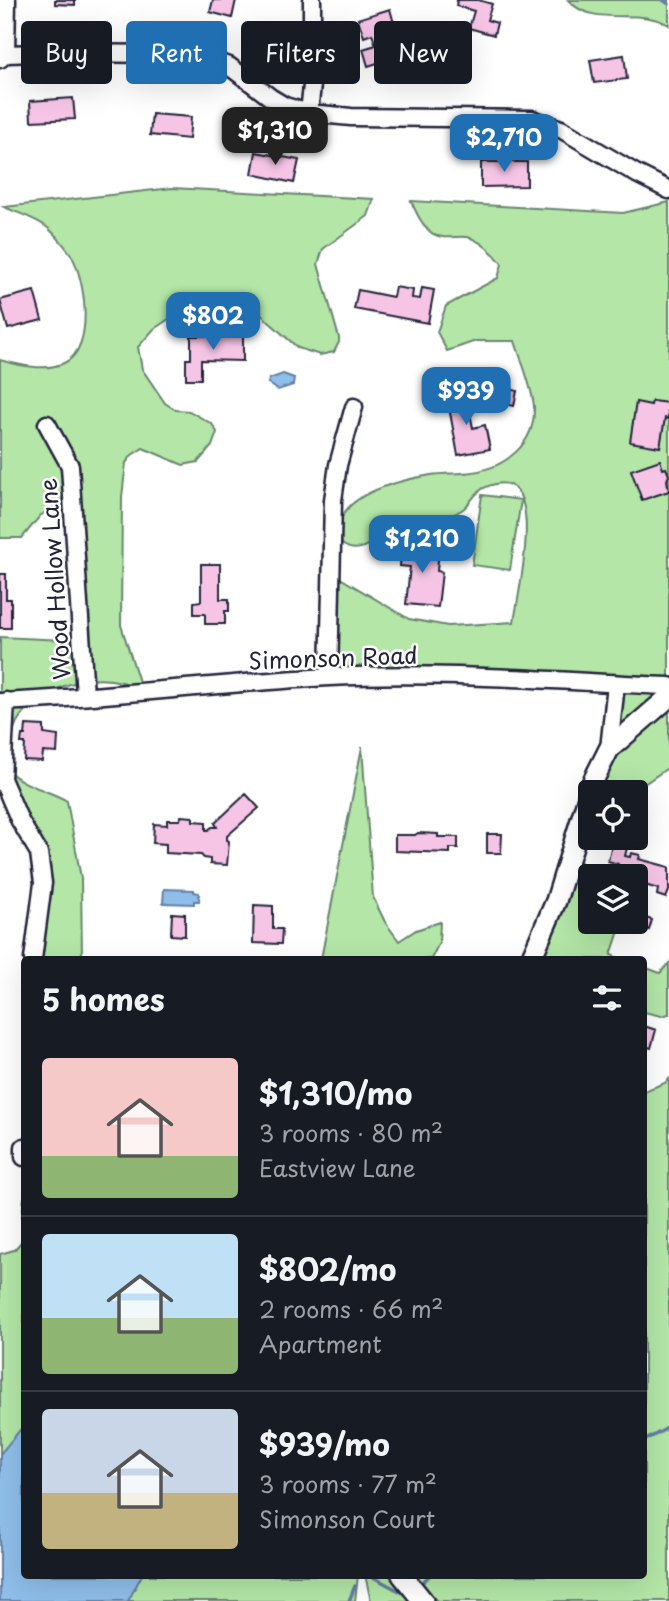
<!DOCTYPE html>
<meta charset="utf-8">
<style>
:root{--surface:#171b24;--page:#20242c;--text:#f1f3f6;--muted:#9ea1a6;--line:#363941;--accent:#1f6fb2}
body{margin:0;font-family:"Playpen Sans",sans-serif;background:var(--page);color:var(--text);height:100vh;display:flex;flex-direction:column;font-size:26px;white-space:nowrap}
*{box-sizing:border-box;margin:0}
p{font-size:23px;color:var(--muted)}
.icon{flex:none;width:38px;height:38px;fill:none;stroke:currentColor;stroke-width:2;stroke-linecap:round;stroke-linejoin:round}
.map{position:relative;flex:1;overflow:hidden}
.drawer{position:absolute;left:21px;top:956px;width:626px;height:623px;display:flex;flex-direction:column;background:var(--surface);border-radius:7px;box-shadow:0 7px 28px #0002}
.drawer>*{flex:none}
.guide{position:absolute;left:21px;top:21px;width:628px;height:63px;display:flex;gap:14px}
.buttons{position:absolute;left:578px;top:780px;display:grid;gap:14px}
.buttons a{display:grid;place-items:center;width:70px;height:70px;border-radius:7px;background:var(--surface);box-shadow:0 7px 28px #0002;font-size:35px}
.price{position:absolute;translate:-50% -60px;padding:0 16px;border-radius:14px;background:var(--accent);color:#fff;font-size:23px;line-height:46px;filter:drop-shadow(0 2px 4px #0008)}
.price::after{content:'';position:absolute;left:50%;top:42px;width:21px;height:16px;margin-left:-10px;background:inherit;clip-path:polygon(0 0,100% 0,50% 100%)}
.price.on{background:#222;color:#fff}
ul{padding:0;list-style:none}
li{display:flex;align-items:center;gap:21px;height:175px;padding:0 21px}
li+li{border-top:2px solid var(--line)}
li span{display:grid;place-items:center;flex:none;width:196px;height:140px;border-radius:7px;color:#555}
li>.icon{margin-inline-start:auto}
span .icon{width:84px;height:84px;fill:#fffc;stroke-width:1}
li b{font-size:30px}
h2{display:flex;justify-content:space-between;align-items:center;height:84px;padding:0 21px;font-size:30px}
.pill{padding:0 24px;border-radius:7px;background:var(--surface);box-shadow:0 7px 28px #0002;font-size:24px;line-height:63px}
.pill.on{background:var(--accent);color:#fff}
.map>svg:first-child{display:block}
.green{fill:#b3e6a7;stroke:#6a8471;stroke-width:2}
.water{fill:#8ebee9;stroke:#6380a3;stroke-width:2}
.lines{fill:none;stroke-linecap:round;stroke-linejoin:round}
.stream{stroke:#6380a3;stroke-width:3.5}
.building{fill:#f6c5e6;stroke:#22223b;stroke-width:2}
.minor-casing{stroke:#22223b;stroke-width:21}
.tertiary-casing{stroke:#22223b;stroke-width:24}
.minor{stroke:#fff;stroke-width:16}
.tertiary{stroke:#fff;stroke-width:19}
.labels{text-anchor:middle;dominant-baseline:central;stroke-width:5;stroke-linejoin:round;paint-order:stroke}
.street-label{font-size:23px;fill:#22223b;stroke:#fff}
</style>
<div class="map">
<svg width="669" height="1601" viewBox="0 0 669 1601">
<rect width="100%" height="100%" fill="#fff"/>
<filter id="ink" filterUnits="userSpaceOnUse"><feTurbulence type="fractalNoise" baseFrequency=".0143" numOctaves="2"/><feDisplacementMap in="SourceGraphic" scale="14" xChannelSelector="R" yChannelSelector="G"/><feConvolveMatrix kernelMatrix="1 2 1 2 8 2 1 2 1" color-interpolation-filters="sRGB"/></filter>
<g filter="url(#ink)">
<path class="green" d="M568,0h101v25c-32,-19 -75,4 -101,-25z
M172,188l202,11 -6,17 -45,33 -5,15 21,74v4l-5,10 -14,3 -22,-7 -51,-46 -44,-6 -49,33 -16,18 4,22 23,34 11,7 13,1 23,13 5,8 -5,14 -14,16 -15,3 -40,-17 -11,7 -6,8 -4,34 -1,128 21,66c-6,-3 -13,-7 -20,-9 -35,-9 -86,7 -105,40 -7,13 -6,32 -10,47 16,18 40,20 60,32l14,77 1,81h-46l10,-78 -42,-101 -4,-83v-60l65,3 11,-3 -5,-143 -31,22 -18,22h-22v-178c19,5 45,12 64,3 32,-14 21,-87 6,-110 -6,-8 -14,-18 -22,-25 -11,-9 -30,-15 -44,-21z
M411,201l212,12 46,-11v565l-38,26h-41l19,-44 6,-65 -286,-7 6,-102 74,44 39,7 66,-4c4,-28 37,-163 -28,-135 -11,4 -14,15 -23,22 -13,9 -20,7 -29,22l-28,-8c-8,4 -15,7 -22,11 -14,9 -26,22 -42,10 -1,-5 -4,-11 -3,-16 3,-35 63,-48 92,-53 14,-2 28,-1 42,-3 33,-5 62,-28 61,-64 0,-15 -14,-51 -19,-67h-39l-29,10 -10,-19 9,-26 52,-28 4,-14c-7,-10 -23,-25 -35,-27 -11,-1 -24,3 -34,-3 -11,-8 -17,-22 -22,-33z
M482,495l39,5 -11,70 -38,-5z
M362,747l11,150 12,25 14,19 17,-11 24,-8 -1,21 -8,16h-110z
M567,862h14l13,15h-4v45h32l-11,33 10,4h-89z
M669,963v51l-8,2 -17,-4v-45l16,6z
M669,1079v522h-232l-23,-26h230v-484l21,-8z
M24,1197v378h334l-3,26h-355v-347l14,-4 8,-9v-24z
M365,1575h25l22,26h-41z"/>
<path class="water" d="M283,374l11,4 -1,7 -15,5 -10,-7 1,-4z
M164,889l30,1v2l5,1v8h-5v3l-31,-1z
M24,1425v150h118l-14,26h-128v-147z"/>
<g class="lines">
<path class="stream" d="M663,0l6,4
M644,1441l25,-14
M373,1577l32,17
M424,1581l6,-6
M349,1601l6,-15"/>
</g>
<path class="building" d="M55,0h20v5l-20,-1z
M213,0h23l-4,18 -22,-6z
M457,0h21l14,4 -5,16 10,3 -3,12 -25,-7 5,-17 -18,-5z
M390,9l13,46 -35,11 -5,-17 13,-4 -4,-11 -8,3 -6,-18z
M624,55l3,24 -33,4 -4,-23z
M73,98l2,21 -44,2 -1,-20z
M152,114l39,3 -2,22 -39,-4z
M256,152l43,8 -5,23 -42,-9z
M481,162h46v24l-46,1z
M395,287l18,3 -1,8 8,1 2,-11 12,2 -6,33 -74,-14 4,-19 35,7z
M34,291l8,29 -34,9 -8,-29z
M191,336h52v25l-42,-1v19h-15v-20h5z
M495,385l22,6 -3,15 -22,-6z
M466,393l7,35 12,-3 5,24 -32,6 -11,-58z
M652,401l16,2v16l-3,-1 -5,29 -30,-5 6,-40 15,3z
M660,460l3,9 3,-1 3,7 -2,5 2,11 -27,9 -11,-30z
M402,545l37,4 -2,22 5,1 -4,35 -32,-3 4,-37 -10,-1z
M201,564h19v35h9v12h-4v13h-20v-10h-11v-12l7,-1z
M0,574h6v25h5v29h-11z
M26,725l18,1v8l14,2 -1,17 -14,-1 -1,9 -18,-1 1,-17h-4l1,-8h3z
M246,794l13,14 -32,28v4l2,1 -2,24 -17,-1v-5l-6,-1 -3,-3 -35,-2v-9l-13,-1 1,-19 13,1v-5h13l1,-4 12,1v4l13,1v8h2l4,-3h5l-2,-4z
M418,833l20,1v3h20v11h-8v5l-55,-2v-16h20z
M487,834h15l-1,19h-14z
M612,844l15,4 -2,8 5,1 1,-4 9,2 -1,4 30,8v24l-3,7 -9,-3 1,-6 -23,-7v-5h-20l3,-13 -10,-3z
M254,905l19,1v23h9l-1,15 -28,-1z
M172,913l13,1v22l-14,-1z
M635,915l17,5 -3,10 -17,-5 3,-3z
M644,1026l12,4 -5,18 -7,-2z"/>
<g class="lines">
<g class="minor-casing">
<path id="minor" d="M6,54l1,-54
M0,59l6,-5 33,-1 139,1 24,3 27,9 41,31 15,9 24,7 42,4 181,2 29,10 76,45 32,16
M309,113l3,-28v-85
M47,424l23,42 15,229
M329,677l4,-177 5,-35 16,-58
M6,701l-4,78 18,42 19,32 4,30 -10,76
M0,702c110,-5 219,-19 329,-25 113,-6 227,4 340,9
M609,749l7,-65
M24,1157v-10"/>
</g>
<g class="tertiary-casing">
<path id="tertiary" d="M531,959l25,-58 37,-120 16,-32 60,-52
M402,1575l21,26"/>
</g>
<use href="#minor" class="minor"/>
<use href="#tertiary" class="tertiary"/>
</g>
</g>
<g class="labels">
<g class="street-label">
<text transform="translate(54 579) rotate(-94)">Wood Hollow Lane</text>
<text transform="translate(333 657) rotate(-2)">Simonson Road</text>
</g>
</g>
</svg>
<div class="buttons">
<a><svg class="icon" aria-label="locate" viewBox="0 0 24 24"><circle cx="12" cy="12" r="6"/><path d="M12 2v4M12 18v4M2 12h4M18 12h4"/></svg></a>
<a><svg class="icon" aria-label="layers" viewBox="0 0 24 24"><path d="M12 4l9 5-9 5-9-5zM3 14l9 5 9-5"/></svg></a>
</div>
<b class="price on" style="left:275px;top:167px">$1,310</b>
<b class="price" style="left:504px;top:174px">$2,710</b>
<b class="price" style="left:213px;top:352px">$802</b>
<b class="price" style="left:466px;top:427px">$939</b>
<b class="price" style="left:422px;top:575px">$1,210</b>
<div class="guide">
<a class="pill">Buy</a>
<a class="pill on">Rent</a>
<a class="pill">Filters</a>
<a class="pill">New</a>
</div>
<section class="drawer">
<h2>5 homes<svg class="icon" aria-label="filters" viewBox="0 0 24 24"><path d="M4 7h16M4 17h16"/><circle cx="9" cy="7" r="2"/><circle cx="15" cy="17" r="2"/></svg></h2>
<ul>
<li><span style="background:linear-gradient(#f6c9c9 70%,#8fb573 0)"><svg class="icon" aria-label="home" viewBox="0 0 24 24"><path d="M3 11l9-7 9 7M6 9v11h12V9"/></svg></span><div><b>$1,310/mo</b><p>3 rooms · 80 m²</p><p>Eastview Lane</p></div></li>
<li><span style="background:linear-gradient(#bfe0f5 60%,#8fb573 0)"><svg class="icon" aria-label="home" viewBox="0 0 24 24"><path d="M3 11l9-7 9 7M6 9v11h12V9"/></svg></span><div><b>$802/mo</b><p>2 rooms · 66 m²</p><p>Apartment</p></div></li>
<li><span style="background:linear-gradient(#c9d6e8 60%,#c2b280 0)"><svg class="icon" aria-label="home" viewBox="0 0 24 24"><path d="M3 11l9-7 9 7M6 9v11h12V9"/></svg></span><div><b>$939/mo</b><p>3 rooms · 77 m²</p><p>Simonson Court</p></div></li>
</ul>
</section>
</div>
